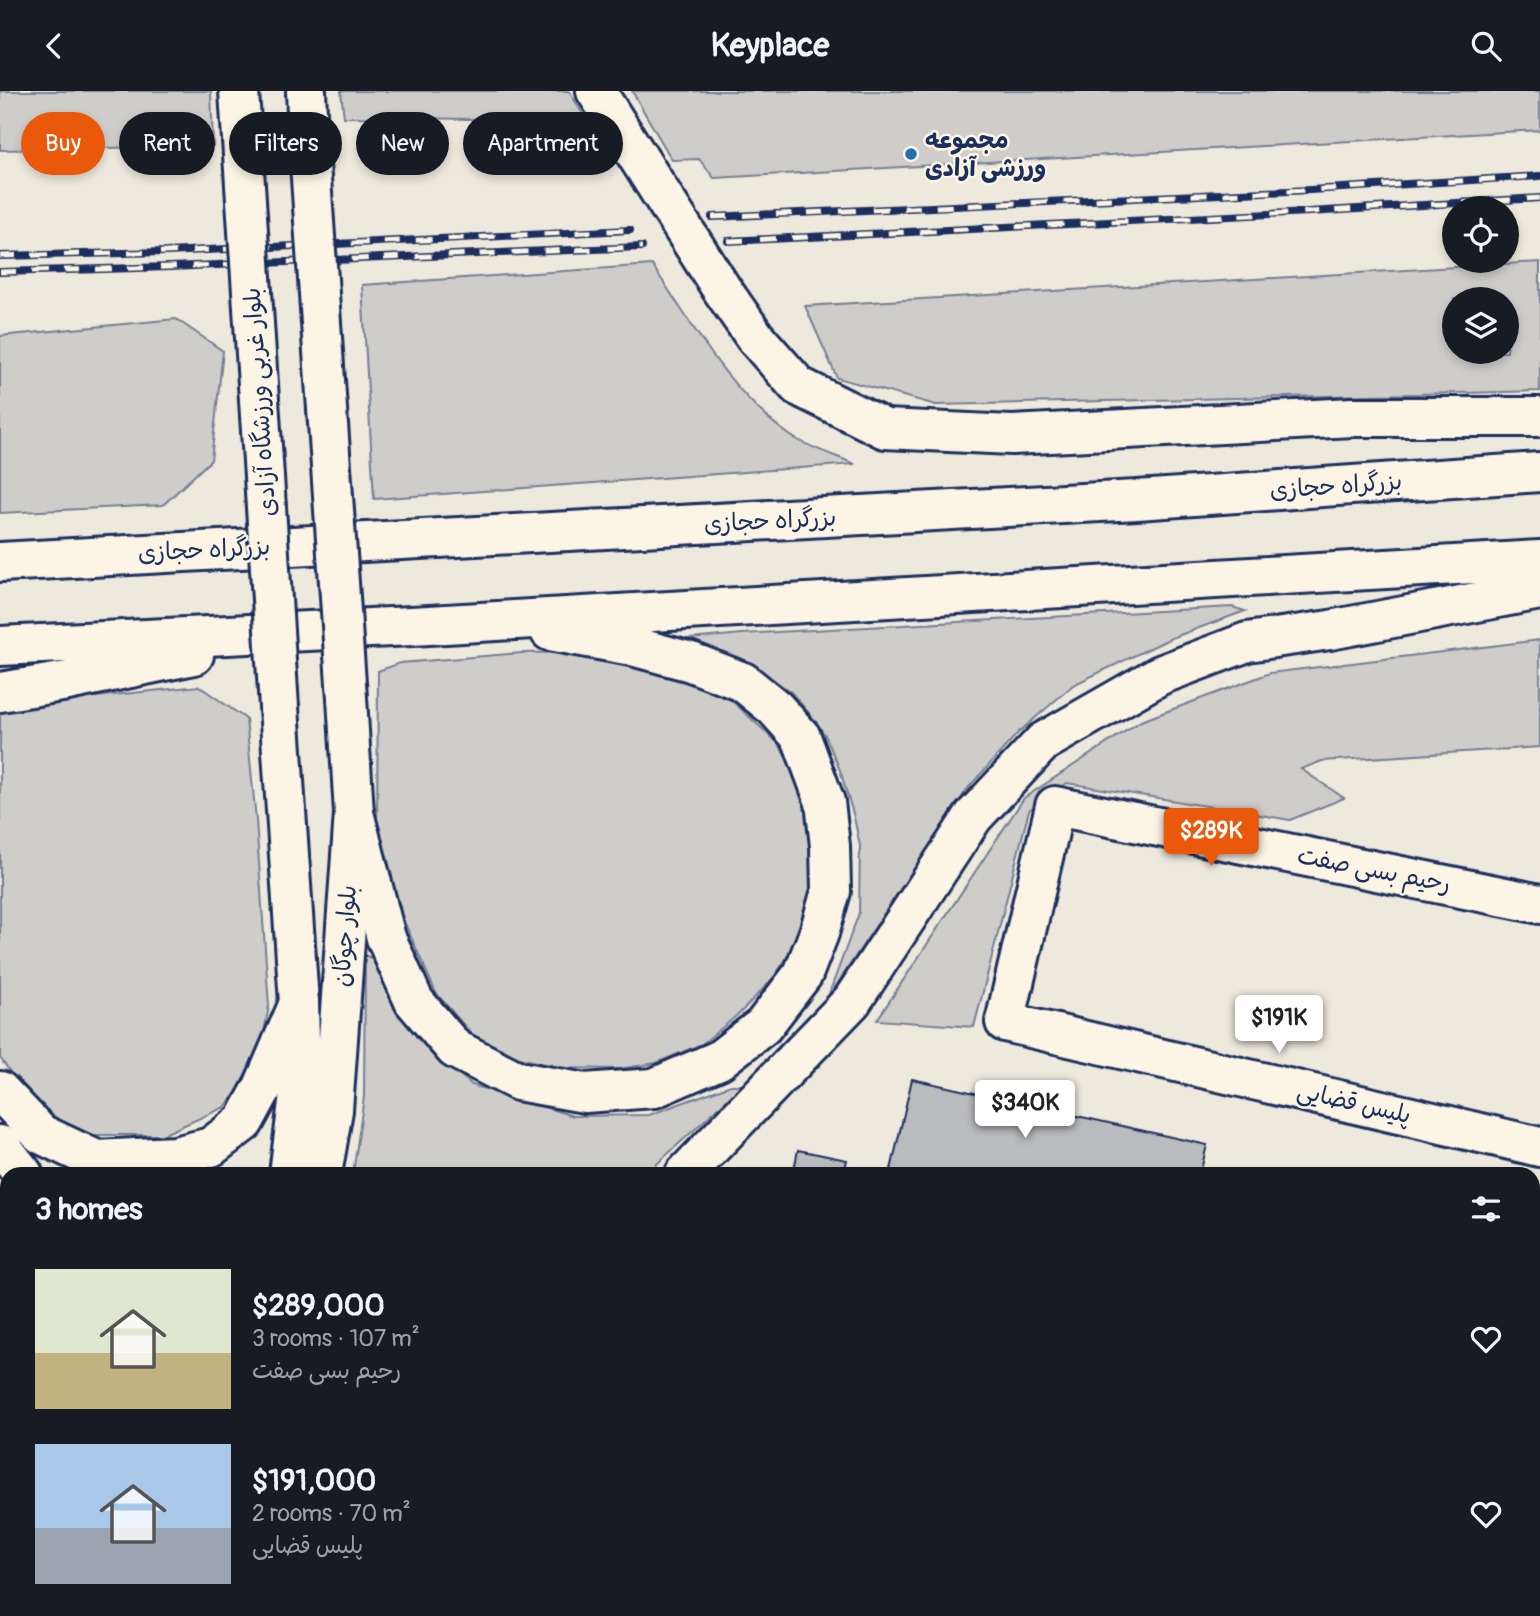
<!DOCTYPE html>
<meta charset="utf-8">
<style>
:root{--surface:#171b24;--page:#242831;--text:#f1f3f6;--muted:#9ea1a6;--accent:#ea580c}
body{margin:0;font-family:Pangolin,"Playpen Sans Arabic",sans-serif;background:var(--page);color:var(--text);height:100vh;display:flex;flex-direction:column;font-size:26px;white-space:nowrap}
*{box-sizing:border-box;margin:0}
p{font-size:23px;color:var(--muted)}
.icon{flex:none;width:38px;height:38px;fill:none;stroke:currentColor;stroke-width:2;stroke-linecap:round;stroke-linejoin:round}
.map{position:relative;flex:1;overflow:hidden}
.panel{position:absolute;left:0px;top:1076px;width:1540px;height:450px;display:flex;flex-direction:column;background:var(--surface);border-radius:21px 21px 0 0;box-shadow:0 4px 10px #0003}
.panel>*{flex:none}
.guide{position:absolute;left:21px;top:21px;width:700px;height:63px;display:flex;gap:14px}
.controls{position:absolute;left:1442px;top:105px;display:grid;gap:14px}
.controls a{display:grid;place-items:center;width:77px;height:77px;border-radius:50%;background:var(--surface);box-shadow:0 4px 10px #0003;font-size:35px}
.price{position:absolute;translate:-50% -60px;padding:0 16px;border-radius:7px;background:#fff;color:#222;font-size:23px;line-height:46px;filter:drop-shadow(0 2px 4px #0008)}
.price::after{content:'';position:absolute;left:50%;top:42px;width:21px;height:16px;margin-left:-10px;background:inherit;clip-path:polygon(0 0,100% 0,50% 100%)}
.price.current{background:var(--accent);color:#fff}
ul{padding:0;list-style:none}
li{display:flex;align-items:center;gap:21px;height:175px;padding:0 35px}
li span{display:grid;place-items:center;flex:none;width:196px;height:140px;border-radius:0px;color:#555}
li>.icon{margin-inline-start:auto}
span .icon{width:84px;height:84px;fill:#fffc;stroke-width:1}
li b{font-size:30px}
h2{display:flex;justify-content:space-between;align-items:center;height:84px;padding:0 35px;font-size:30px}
.chip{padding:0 24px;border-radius:32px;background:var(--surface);box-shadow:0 4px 10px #0003;font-size:24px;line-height:63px}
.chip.current{background:var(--accent);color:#fff}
header{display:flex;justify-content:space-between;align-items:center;height:91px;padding:0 35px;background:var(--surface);font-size:32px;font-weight:700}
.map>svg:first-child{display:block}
.built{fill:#dedbd4}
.green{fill:#cfcdca;stroke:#757e94;stroke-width:2;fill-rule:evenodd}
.building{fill:#babbbe;stroke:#1b2f5e;stroke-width:2}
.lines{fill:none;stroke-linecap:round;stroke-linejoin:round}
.minor-casing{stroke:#1b2f5e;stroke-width:44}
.major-casing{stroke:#1b2f5e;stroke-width:44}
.highway-casing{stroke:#1b2f5e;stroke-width:44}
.minor{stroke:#fcf5e5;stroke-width:38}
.major{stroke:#fcf5e5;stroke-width:38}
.highway{stroke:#fcf5e5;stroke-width:38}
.rail-casing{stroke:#1b2f5e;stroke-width:8}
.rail{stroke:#fcf5e5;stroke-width:5;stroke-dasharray:16;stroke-linecap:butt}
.major-bridge-casing{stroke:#1b2f5e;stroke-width:44;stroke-linecap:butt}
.major-bridge{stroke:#fcf5e5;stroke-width:38}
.poi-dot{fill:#1f6fb2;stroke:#fcf5e5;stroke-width:2.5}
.labels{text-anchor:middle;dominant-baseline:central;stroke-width:5;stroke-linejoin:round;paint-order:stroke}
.poi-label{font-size:24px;font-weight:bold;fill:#1b2f5e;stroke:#fcf5e5;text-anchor:start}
.street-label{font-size:24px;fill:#1b2f5e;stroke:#fcf5e5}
</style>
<header><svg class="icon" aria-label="back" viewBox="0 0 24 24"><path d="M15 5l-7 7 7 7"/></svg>Keyplace<svg class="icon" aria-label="search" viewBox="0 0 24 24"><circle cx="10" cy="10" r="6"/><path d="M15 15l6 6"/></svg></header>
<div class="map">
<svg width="1540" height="1525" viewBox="0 0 1540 1525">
<rect width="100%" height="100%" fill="#eee9dd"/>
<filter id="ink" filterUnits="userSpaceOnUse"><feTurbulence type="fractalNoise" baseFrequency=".0143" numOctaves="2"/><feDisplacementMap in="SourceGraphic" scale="14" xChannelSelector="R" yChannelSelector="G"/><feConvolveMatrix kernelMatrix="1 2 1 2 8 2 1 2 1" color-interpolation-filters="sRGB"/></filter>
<g filter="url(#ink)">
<path class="built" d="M0,1276l7,12v231h100l-1,6h-106z"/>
<path class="green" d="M0,0h211l2,55 -213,4z
M341,0h228l18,30 -243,-4z
M632,0h908v39l-826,48 -15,-19 -27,1z
M1540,171v129l-604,14 -99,-27 -32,-72zM1454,208h53v53h-53z
M652,174c41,60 78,129 139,171 17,11 45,20 64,28l-481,35 -12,-214z
M176,228l47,32 -12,109 -48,45 -163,8v-177z
M1232,516l13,4 -76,28 -96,46 -55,48 -50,55 -141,211 32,-86 1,-67 -6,-29 -14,-47 -15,-35 -16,-22 -18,-21 -47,-32 -55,-21 53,-5z
M1540,549v107l-218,14 -21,8 43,29 -54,22 -223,-37 -38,27 -55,217 -97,-7 147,-222 117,-77 129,-48z
M580,561l86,11 65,37 48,44 23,45 12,30 4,57 -20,64 -23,36 -35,37 -38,31 -46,19 -37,6 -56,-1 -44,-10 -42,-18 -41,-47 -46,-103 -13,-65 1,-154 22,-8 122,-10z
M199,595l47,33 10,101 13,186 -11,58 -33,43 -63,28h-77l-50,-29 -35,-48v-351z
M365,864l8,4 45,80 54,46 101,31 76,-1 82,-30h12l-97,89h-293l11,-77z
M1533,1212h7v269l-7,-2z
M253,1519h105l-3,6h-104z"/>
<path class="building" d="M912,988l295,66 -7,29h-310z
M798,1059l49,10 -3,14h-51z"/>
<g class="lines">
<g class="minor-casing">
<path id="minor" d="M1540,813l-485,-98 -50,216 535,125
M503,1525l1,-6
M1369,1525l1,-6"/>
</g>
<g class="major-casing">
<path id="major" d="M239,0l3,48
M306,0l2,44
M279,616l20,296 2,75 -12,96
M322,1083l11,-64 21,-297 -7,-115
M230,1525l2,-6"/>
</g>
<g class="highway-casing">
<path id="highway" d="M596,0l125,197 34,49 43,49 87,43 127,6 341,-18h187
M0,471l1137,-62 403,-28
M0,555l412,-20 1128,-66
M0,601l68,-11 126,-26
M354,722l32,125 28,63 41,48 63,32 67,12 69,-5 65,-28 44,-34 40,-52 16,-41 12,-42 -1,-45 -5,-44 -24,-65 -26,-29 -32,-26 -52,-20 -59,-16 -82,-15
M0,1000l41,43 55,26 79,-4 36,-9 33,-25 19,-35 36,-84
M0,1054l23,29
M685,1083l167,-173 121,-184 70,-75 117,-67 87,-33 83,-12 210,-40
M190,1519v6
M378,1525l4,-6"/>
</g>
<use href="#minor" class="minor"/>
<use href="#major" class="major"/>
<use href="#highway" class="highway"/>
<g class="rail-casing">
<path id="rail" d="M712,126l598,-27 230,-14
M728,150l581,-29 231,-14
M0,165l166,-4 464,-22
M0,181l170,-5 472,-20"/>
</g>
<use href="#rail" class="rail"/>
<g class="major-bridge-casing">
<path id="major-bridge" d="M308,44l39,563
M242,48l37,568"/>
</g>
<use href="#major-bridge" class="major-bridge"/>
</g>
</g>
<circle class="poi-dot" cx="911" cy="63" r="7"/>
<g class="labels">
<g class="poi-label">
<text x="925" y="49">مجموعه<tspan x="925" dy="28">ورزشی آزادی</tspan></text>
</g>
<g class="street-label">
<text transform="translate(260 311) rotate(-94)">بلوار غربی ورزشگاه آزادی</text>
<text transform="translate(1336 395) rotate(-4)">بزرگراه حجازی</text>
<text transform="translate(770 430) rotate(-3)">بزرگراه حجازی</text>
<text transform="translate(204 459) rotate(-3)">بزرگراه حجازی</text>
<text transform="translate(1374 779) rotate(11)">رحیم بسی صفت</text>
<text transform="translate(345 845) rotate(-86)">بلوار چوگان</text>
<text transform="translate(1354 1012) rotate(13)">پلیس قضایی</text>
</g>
</g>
</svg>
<div class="controls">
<a><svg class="icon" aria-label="locate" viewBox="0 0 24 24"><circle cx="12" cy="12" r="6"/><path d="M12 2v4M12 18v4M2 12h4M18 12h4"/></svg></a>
<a><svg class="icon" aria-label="layers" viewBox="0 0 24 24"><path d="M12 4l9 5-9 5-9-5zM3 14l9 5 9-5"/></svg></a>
</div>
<b class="price current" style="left:1211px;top:777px">$289K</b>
<b class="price" style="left:1279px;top:964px">$191K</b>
<b class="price" style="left:1025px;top:1049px">$340K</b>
<div class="guide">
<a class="chip current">Buy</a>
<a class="chip">Rent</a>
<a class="chip">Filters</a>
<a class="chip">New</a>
<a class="chip">Apartment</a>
</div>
<section class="panel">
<h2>3 homes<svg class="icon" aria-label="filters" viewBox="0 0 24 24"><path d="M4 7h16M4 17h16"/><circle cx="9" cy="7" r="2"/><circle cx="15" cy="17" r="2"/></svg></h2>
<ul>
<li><span style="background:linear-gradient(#dfe7d0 60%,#c2b280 0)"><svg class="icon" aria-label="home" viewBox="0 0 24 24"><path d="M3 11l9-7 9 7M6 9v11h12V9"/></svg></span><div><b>$289,000</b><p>3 rooms · 107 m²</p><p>رحیم بسی صفت</p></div><svg class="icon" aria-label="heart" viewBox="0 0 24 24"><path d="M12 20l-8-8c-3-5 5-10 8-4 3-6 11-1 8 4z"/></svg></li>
<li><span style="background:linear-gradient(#a9c7e8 60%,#9aa5b1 0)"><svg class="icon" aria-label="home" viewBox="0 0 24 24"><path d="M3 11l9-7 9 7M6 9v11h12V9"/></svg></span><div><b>$191,000</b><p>2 rooms · 70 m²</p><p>پلیس قضایی</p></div><svg class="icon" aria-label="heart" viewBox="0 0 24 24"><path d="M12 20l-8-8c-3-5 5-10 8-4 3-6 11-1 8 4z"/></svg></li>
</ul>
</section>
</div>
